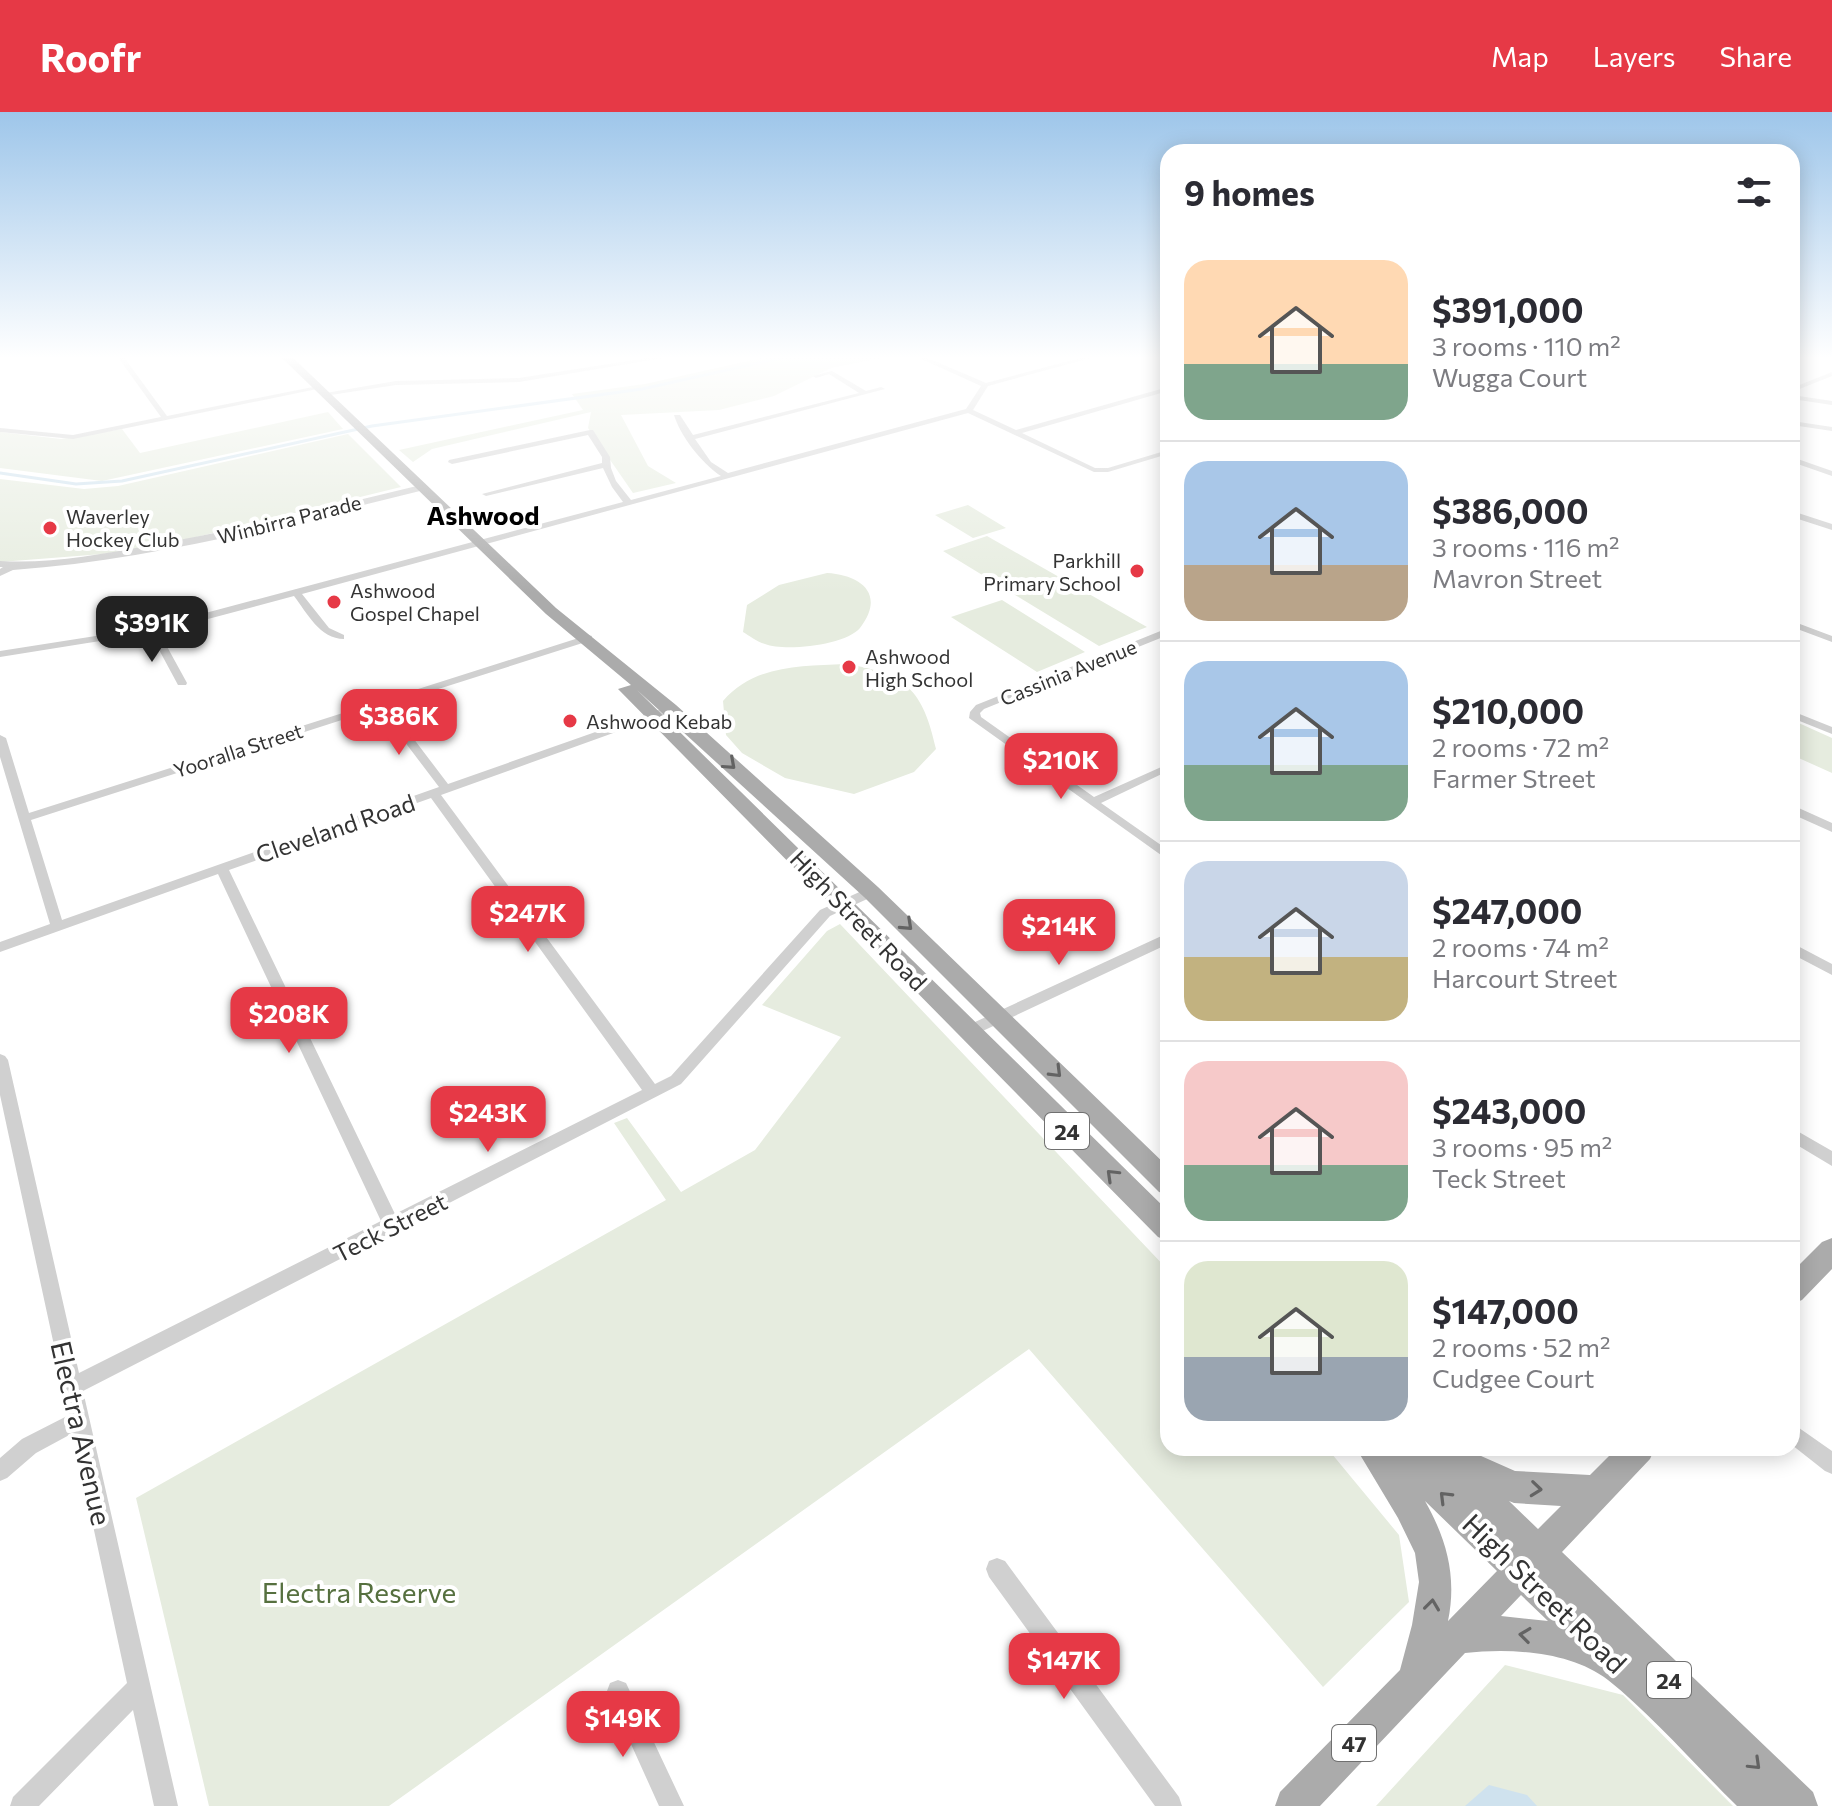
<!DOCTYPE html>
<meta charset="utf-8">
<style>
:root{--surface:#fff;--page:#f2f2f3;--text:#2b2b33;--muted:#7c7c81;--line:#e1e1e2;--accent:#e63946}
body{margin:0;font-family:Commissioner,sans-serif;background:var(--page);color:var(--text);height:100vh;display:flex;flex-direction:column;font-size:30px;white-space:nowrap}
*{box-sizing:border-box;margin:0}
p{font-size:26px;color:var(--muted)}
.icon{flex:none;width:44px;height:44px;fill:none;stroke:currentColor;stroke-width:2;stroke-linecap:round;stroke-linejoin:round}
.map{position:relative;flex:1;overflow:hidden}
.sheet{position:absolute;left:1160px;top:32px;width:640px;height:1312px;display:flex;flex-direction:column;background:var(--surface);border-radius:24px;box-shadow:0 4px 20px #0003}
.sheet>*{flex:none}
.price{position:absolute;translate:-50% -68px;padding:0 18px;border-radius:16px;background:var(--accent);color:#fff;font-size:26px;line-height:52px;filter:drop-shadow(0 2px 4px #0008)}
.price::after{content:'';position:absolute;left:50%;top:48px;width:24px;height:18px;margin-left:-12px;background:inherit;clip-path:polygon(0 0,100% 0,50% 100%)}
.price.active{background:#222;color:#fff}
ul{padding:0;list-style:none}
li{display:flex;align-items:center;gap:24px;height:200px;padding:0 24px}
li+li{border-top:2px solid var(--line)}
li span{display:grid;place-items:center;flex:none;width:224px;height:160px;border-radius:24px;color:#555}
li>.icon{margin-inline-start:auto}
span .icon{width:96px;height:96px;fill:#fffc;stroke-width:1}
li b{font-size:34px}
h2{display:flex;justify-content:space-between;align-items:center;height:96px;padding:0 24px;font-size:34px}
header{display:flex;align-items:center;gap:48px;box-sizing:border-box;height:112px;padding:0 40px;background:var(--accent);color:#fff}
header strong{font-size:38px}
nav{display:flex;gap:44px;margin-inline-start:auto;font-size:28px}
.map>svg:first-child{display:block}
.green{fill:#e6ecdf}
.water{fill:#cfe2ee}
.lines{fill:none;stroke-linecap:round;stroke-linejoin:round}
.stream{stroke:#cfe2ee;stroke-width:3}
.minor{fill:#d0d0d0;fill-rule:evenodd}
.tertiary{fill:#d0d0d0;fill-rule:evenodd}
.primary{fill:#ababab;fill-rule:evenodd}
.oneway{stroke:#636363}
.poi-dot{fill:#e63946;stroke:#fff;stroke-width:3}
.labels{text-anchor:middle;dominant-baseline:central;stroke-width:8;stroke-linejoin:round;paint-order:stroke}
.far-poi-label{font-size:20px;fill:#333;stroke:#fff;text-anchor:start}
.far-street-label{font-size:20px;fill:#333;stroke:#fff}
.shield{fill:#fff;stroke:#707070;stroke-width:2}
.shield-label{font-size:22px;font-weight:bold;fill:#333}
.street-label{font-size:24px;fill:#333;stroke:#fff}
.far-district-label{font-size:26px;font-weight:bold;fill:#000;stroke:#fff}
.near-street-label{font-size:28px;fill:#333;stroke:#fff}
.near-park-label{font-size:28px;fill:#56703f;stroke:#fff}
</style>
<header>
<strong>Roofr</strong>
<nav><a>Map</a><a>Layers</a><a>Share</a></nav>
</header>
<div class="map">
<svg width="1832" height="1694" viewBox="0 0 1832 1694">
<rect width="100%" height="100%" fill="#fff"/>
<path class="green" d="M771,244h122l-62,12 -57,28 -55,14 -98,5 27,51 28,17 -43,10 -45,-65 3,-16 -159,37 -19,13 -14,-12 184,-40 -11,-16 73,-10z
M328,300l15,17 -241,52 -102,-13v-36l61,7 61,-10 18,24z
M348,322l53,53 -225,55 -73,12 -103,8v-83l84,10 34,-3z
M968,393l38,23 -33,10 -38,-23z
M987,424l160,91 -48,19 -156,-95z
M827,461c34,2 59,21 33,55 -14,17 -75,24 -95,16 -8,-2 -15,-8 -22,-12l4,-27 32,-20z
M1002,488l83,52 -48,20 -86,-55z
M845,552c61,9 78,26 91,85l-22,23 -60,22 -69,-16 -43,-25 -16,-18 -3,-34c31,-36 78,-35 122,-37z
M1792,608l40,18v35l-40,-18z
M840,812l328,346v178h159l72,87 10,67 -86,85 -294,-338 -640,457h-180l-73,-308 530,-298 -52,-77 13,-5 54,74 74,-42 86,-113 -79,-32 65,-74z
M1505,1553l118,30 110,111h-357z"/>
<path class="water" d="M1489,1673l38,10 10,11h-72z"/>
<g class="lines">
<path class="stream" d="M0,361l76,11 46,-3 250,-55 270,-37 148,-33"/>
<path class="minor" d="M117,244h6l44,60 151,-30 4,2 -249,51 -73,-7v-4l73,7 88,-18z
M660,244h15l-156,26 -123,3 -72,11 -4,-2 76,-13 123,-3z
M915,244h8l63,27 102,-27h10l-110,30 -15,24 43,20 152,-43v4l-146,42 73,35h13l60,-18v4l-60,18h-14l-126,-59 -666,181 27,34 15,7v4c-24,0 -37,-26 -50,-43l-135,36 28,51 -1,2h-8l-28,-52 -150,24v-6l153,-24 470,-125 -11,-15 -9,-19 -117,28 -4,-2 120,-31v-6l-14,-22 -136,29 -4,-2 1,-2 141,-30h3l17,27 1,11 5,13 15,19 90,-24c-20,-13 -41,-41 -47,-61h6l13,20 166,-42 -30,-19 -13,4 -3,-2 19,-5 34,20 15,-4 4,2 -190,50 16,23 17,11 238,-64 15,-23z
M1832,260v4l-40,16v-4z
M1792,283l40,6v4l-40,-6z
M1792,309l40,6v4l-40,-6z
M1792,345l40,14v5l-40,-14z
M1792,399l40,13v6l-40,-13z
M1792,509l40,15v6l-40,-15z
M1168,516v7l-184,74 -4,4 1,4 113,80 74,-33v7l-67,32 67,47v10l-199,-142 1,-6 6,-7z
M588,523l4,1v4l-204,65 60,79 210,-74h8v4l-225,81 214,289 16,-8 149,-166 46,-21h10l2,3 -2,3 -46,21 -149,168 -598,307 95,415h-24l-21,-96 -94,96h-29l3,-9 114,-114 -54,-250 -37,20 -29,25 -7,3v-23l22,-19 47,-24 -69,-320v-41l5,2 3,4 71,313 302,-152 -163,-347 -218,78v-10l50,-18 -50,-167v-22l6,3 23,75zM379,596l60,79 -377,133 -31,-100zM431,686l211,292 -247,124 -166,-344z
M1792,599l40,16v7l-40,-16z
M1792,693l40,18v9l-40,-18z
M1168,821v11l-196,92h-10l-2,-4 2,-4z
M1792,831l40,21v11l-40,-21z
M1792,1016l40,23v15l-40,-24z
M1792,1311l40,28v23l-7,-3 -33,-26z
M997,1446l8,3 174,236 3,9h-27l-166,-229 -3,-8 3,-8z
M618,1568l8,3 58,123h-25l-52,-115 3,-8z"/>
<path class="tertiary" d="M421,373l5,3 -2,2c-135,33 -271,70 -411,80l-13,6v-7l3,-2h-3v-6c48,3 98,-6 146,-15 92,-16 184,-39 275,-61z"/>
<path class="primary" d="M280,244h11l265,252 120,97 202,182 290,280v28l-9,-3 -295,-295 -227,-207 531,521v30l-10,-4 -540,-548 13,-4 -85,-71z
M1832,1126v31l-30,31 -10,4v-32l30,-30z
M1356,1336h107l52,23 75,4 27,-27h38l-5,11 -88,93 251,240 5,14h-81c-40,-39 -86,-92 -129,-126 -37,-29 -98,-32 -143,-27l-145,153h-45l5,-14 120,-122 12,-45 7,-43 -4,-29 -17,-35zM1425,1389l72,70 -49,50c9,-44 -1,-81 -23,-120zM1509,1389l5,2 47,3 -23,23zM1521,1483l27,26 -47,-5z"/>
</g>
<defs><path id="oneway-chevron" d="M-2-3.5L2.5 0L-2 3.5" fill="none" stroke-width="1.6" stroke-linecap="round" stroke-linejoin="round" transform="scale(2)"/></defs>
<g class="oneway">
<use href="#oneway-chevron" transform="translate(730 652) rotate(42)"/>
<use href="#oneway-chevron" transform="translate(907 813) rotate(43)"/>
<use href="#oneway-chevron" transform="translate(1056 960) rotate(45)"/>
<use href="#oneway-chevron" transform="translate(1112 1063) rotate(-136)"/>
<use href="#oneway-chevron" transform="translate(1536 1377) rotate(6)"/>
<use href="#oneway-chevron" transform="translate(1445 1385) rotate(-135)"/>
<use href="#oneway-chevron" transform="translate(1432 1493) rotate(-83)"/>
<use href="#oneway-chevron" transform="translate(1525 1523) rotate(-173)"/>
<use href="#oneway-chevron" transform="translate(1755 1652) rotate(44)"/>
</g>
<linearGradient id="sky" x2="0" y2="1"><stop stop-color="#9ec6ea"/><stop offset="0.51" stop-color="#fff"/><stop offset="1" stop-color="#fff" stop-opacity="0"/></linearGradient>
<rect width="1832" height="481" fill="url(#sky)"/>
<g class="poi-dot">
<circle cx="50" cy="416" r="8"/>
<circle cx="1137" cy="459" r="8"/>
<circle cx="334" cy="490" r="8"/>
<circle cx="849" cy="555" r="8"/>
<circle cx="570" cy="609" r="8"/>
</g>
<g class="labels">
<g class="far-poi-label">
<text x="66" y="404">Waverley<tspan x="66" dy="23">Hockey Club</tspan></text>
<text x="1121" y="448" text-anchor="end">Parkhill<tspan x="1121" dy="23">Primary School</tspan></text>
<text x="350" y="478">Ashwood<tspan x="350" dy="23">Gospel Chapel</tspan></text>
<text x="865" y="544">Ashwood<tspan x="865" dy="23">High School</tspan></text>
<text x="586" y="609">Ashwood Kebab</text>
</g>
<g class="far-street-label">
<text transform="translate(289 407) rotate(-14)">Winbirra Parade</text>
<text transform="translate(1068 560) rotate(-22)">Cassinia Avenue</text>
<text transform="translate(238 638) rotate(-18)">Yooralla Street</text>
</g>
<g class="shield">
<rect x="1045" y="1001" width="44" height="36" rx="6"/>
<rect x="1647" y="1550" width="44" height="36" rx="6"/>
<rect x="1332" y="1613" width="44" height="36" rx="6"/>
</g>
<g class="shield-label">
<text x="1067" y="1019">24</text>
<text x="1669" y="1568">24</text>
<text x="1354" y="1631">47</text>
</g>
<g class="street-label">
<text transform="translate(335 716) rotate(-19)">Cleveland Road</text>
<text transform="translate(859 808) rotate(46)">High Street Road</text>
<text transform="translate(390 1115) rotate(-27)">Teck Street</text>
</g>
<g class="far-district-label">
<text x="483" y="402">Ashwood</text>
</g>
<g class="near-street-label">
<text transform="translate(82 1321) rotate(77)">Electra Avenue</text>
<text transform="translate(1545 1481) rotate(44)">High Street Road</text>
</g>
<g class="near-park-label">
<text x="359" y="1480">Electra Reserve</text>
</g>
</g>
</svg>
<b class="price active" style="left:152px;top:552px">$391K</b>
<b class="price" style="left:399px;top:645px">$386K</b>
<b class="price" style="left:1061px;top:689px">$210K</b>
<b class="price" style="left:528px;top:842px">$247K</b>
<b class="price" style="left:1059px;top:855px">$214K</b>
<b class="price" style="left:289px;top:943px">$208K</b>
<b class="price" style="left:488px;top:1042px">$243K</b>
<b class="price" style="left:1064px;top:1589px">$147K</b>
<b class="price" style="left:623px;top:1647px">$149K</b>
<section class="sheet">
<h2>9 homes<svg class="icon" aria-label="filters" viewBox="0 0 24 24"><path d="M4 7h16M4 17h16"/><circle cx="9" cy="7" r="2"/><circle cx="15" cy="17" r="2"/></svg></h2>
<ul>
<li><span style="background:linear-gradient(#ffd9b3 65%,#7fa58c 0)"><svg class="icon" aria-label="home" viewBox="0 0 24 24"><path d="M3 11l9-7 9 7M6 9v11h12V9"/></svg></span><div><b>$391,000</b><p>3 rooms · 110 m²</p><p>Wugga Court</p></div></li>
<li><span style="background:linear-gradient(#a9c7e8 65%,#b9a48a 0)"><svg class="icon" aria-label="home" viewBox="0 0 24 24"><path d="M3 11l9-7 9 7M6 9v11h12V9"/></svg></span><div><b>$386,000</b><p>3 rooms · 116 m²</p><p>Mavron Street</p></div></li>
<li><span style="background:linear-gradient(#a9c7e8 65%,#7fa58c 0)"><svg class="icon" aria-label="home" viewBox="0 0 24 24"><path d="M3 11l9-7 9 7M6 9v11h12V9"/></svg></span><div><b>$210,000</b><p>2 rooms · 72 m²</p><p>Farmer Street</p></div></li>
<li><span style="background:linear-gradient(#c9d6e8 60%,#c2b280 0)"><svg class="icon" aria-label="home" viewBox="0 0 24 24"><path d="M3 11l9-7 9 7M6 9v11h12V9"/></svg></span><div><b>$247,000</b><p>2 rooms · 74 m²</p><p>Harcourt Street</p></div></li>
<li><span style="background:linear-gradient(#f6c9c9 65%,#7fa58c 0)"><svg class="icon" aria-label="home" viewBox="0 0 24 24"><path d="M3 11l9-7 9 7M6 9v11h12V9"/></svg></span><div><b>$243,000</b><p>3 rooms · 95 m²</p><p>Teck Street</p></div></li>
<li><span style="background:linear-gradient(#dfe7d0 60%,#9aa5b1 0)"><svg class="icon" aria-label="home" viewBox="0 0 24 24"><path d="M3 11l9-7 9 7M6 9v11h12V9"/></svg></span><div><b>$147,000</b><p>2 rooms · 52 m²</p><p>Cudgee Court</p></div></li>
</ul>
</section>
</div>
